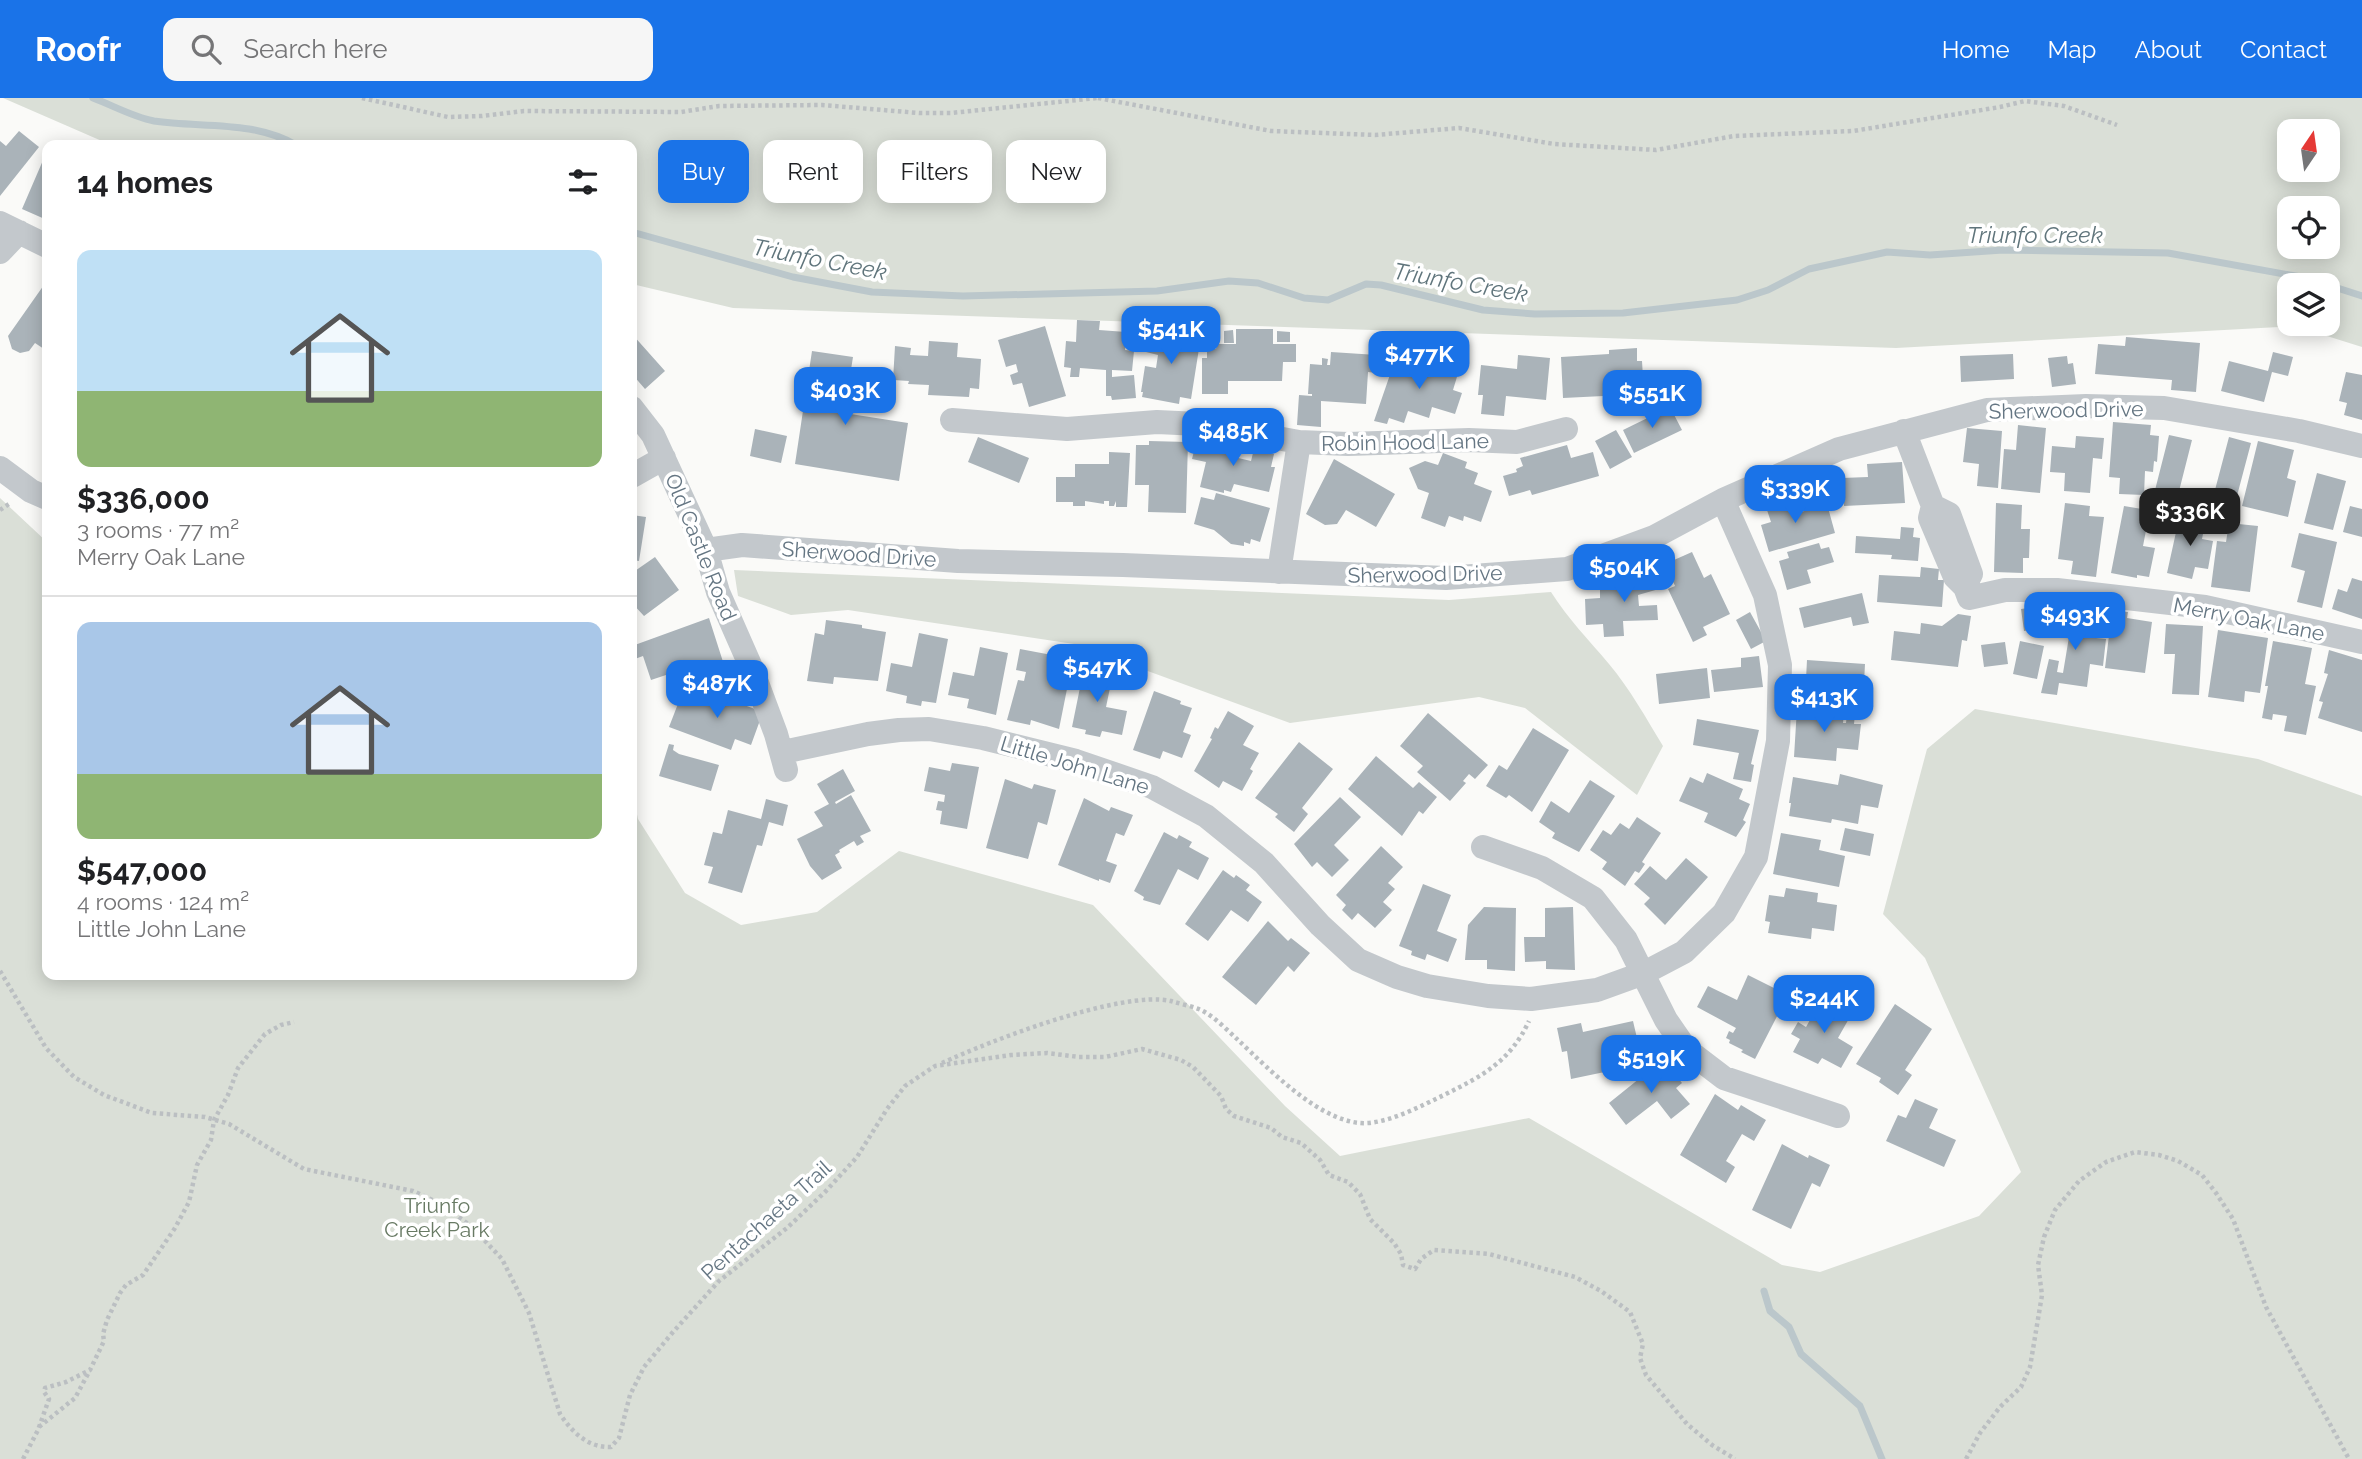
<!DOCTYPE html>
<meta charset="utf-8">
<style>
:root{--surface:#fff;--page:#f6f6f6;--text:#202124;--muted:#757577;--line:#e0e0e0;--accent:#1a73e8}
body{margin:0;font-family:Raleway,sans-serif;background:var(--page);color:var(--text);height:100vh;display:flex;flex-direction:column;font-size:26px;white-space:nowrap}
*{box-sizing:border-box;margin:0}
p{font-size:23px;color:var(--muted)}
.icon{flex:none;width:38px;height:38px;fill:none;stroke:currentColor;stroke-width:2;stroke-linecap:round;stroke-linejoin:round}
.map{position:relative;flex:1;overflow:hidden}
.sheet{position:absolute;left:42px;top:42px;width:595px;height:840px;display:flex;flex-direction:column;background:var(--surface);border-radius:14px;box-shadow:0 4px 18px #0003}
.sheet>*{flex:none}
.top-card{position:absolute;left:658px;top:42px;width:665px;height:63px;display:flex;gap:14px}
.needle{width:46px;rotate:13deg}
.tools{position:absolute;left:2277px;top:21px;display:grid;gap:14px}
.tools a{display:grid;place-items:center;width:63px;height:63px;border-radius:14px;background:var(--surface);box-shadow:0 4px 18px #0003;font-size:35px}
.price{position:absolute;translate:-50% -60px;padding:0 16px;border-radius:14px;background:var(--accent);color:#fff;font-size:23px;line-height:46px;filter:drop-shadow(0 2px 4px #0008)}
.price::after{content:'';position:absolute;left:50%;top:42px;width:21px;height:16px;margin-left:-10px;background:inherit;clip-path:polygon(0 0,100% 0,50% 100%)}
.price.on{background:#222;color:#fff}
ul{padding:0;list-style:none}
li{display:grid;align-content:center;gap:14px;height:371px;padding:0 35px}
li+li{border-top:2px solid var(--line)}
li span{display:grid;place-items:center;height:217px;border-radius:14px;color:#555}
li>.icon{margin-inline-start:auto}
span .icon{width:126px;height:126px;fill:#fffc;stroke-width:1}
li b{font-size:30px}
h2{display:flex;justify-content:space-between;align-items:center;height:84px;padding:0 35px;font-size:30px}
.tag{padding:0 24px;border-radius:14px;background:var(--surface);box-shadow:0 4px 18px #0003;font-size:24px;line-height:63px}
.tag.on{background:var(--accent);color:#fff}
header{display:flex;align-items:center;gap:42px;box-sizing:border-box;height:98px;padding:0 35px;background:var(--accent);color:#fff}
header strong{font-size:33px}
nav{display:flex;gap:38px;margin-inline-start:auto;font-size:24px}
.search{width:490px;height:63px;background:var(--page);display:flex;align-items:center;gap:18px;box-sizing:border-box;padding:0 24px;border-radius:14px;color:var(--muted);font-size:26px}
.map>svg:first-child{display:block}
.green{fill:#dadfd7;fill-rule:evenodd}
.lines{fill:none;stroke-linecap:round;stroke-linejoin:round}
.stream{stroke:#bbc7cb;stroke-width:7}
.building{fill:#aab3b9}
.path{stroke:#bbbfc2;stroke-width:4.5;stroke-dasharray:3.5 3.5;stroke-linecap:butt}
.minor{stroke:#c3c8cc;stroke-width:24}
.labels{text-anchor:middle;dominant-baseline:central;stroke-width:7;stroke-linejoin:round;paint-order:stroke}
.street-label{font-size:21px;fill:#657683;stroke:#fff}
.park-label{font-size:21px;fill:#687a64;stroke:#fff}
.water-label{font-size:23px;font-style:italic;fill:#60757c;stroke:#fff}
</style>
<header>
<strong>Roofr</strong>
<div class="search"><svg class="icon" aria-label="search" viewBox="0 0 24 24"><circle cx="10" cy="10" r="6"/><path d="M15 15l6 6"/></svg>Search here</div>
<nav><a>Home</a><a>Map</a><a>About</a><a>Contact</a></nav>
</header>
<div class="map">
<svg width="2362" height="1361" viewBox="0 0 2362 1361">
<rect width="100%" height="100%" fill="#fafaf8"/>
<path class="green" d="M3,0h2359v249l-67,-21 -399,22 -1163,-40 -101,-24v-139h-521zM2328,33v39h-39v-39zM2328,110v39h-39v-39zM2289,187h39v39h-39z
M0,400l47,44v433h585v-184l6,28 47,74 56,32 76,-13 82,-61 194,54 192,201 55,50 189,-38 253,147 38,7 159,-56 42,-44 -96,-214 -42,-44 44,-165 48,-40 283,50 104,37v663h-2362z
M734,472l715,30 102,-8c17,27 38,48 58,72 21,25 37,54 54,82l-26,49 -112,-87 -46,-11 -189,26 -216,-79 -226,-34 -57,5 -53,-19z"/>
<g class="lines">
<path class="stream" d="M93,0c19,7 40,19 61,23 47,7 99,-1 142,24
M632,134l161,45 79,15 91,4 194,-5 72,-10 29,2 46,15 24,2 38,-16 15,1 102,25 52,4 88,-1 114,-13 31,-10 41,-21 78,-17 43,3 73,-5 165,3 138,25 21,7
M2328,187l34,11
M1764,1193l6,20 19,16 12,27 59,52 22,53"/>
</g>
<path class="building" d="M19,33l20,16 -39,49v-55l6,5z
M47,53v69l-25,-11z
M46,184l1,69 -12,-8 -6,8 -9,2 -8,-4 -4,-13z
M1077,222l23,1 -1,9 27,2 -1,18 9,1 -2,20 -20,-1v7l22,-2 2,23 -24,2 -1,-4h-5v-26l-26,-2 -1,9h-9l1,-9 -7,-1 2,-26 10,1z
M1045,228l21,70 -37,11 -7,-24 -9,2 -3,-10 8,-3 -2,-8 -10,3 -8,-27z
M1163,229l28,4 -1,8 4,1 1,-5 6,1 -10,63 -11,-2 -1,7 -37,-7 1,-5h-2l4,-26 11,2 2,-13 -12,-3 2,-18 13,2z
M1236,231h37v15h23v18h-13l-1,19h-54v13h-26v-36h5v-9h9l1,-5h19z
M1233,232l1,13h-10v-12z
M1277,233l13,1v10h-13z
M632,236l33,37 -20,18 -13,-15z
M2126,239l74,6 -4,49 -25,-2 1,-10 -77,-6 3,-30 27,2z
M929,243l29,2 -1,14 24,2 -2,30 -9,-1 -1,9 -41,-2 1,-10 -21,-1 1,-3 -16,-1 2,-34 16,2 -1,7 18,1z
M1637,250v13h5l2,33 -81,4 -2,-41 48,-3v-4z
M812,253l41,6 -9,56 64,10 -9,58 -104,-17z
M1331,254l46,3 -1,18 -8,-1 -2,32 -45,-3v26l-24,-2 2,-30 13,1v-2h-4l2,-30 12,1v-7l6,1 -1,6h3z
M2273,254l20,5 -5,19 -16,-4 -8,30 -43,-11 8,-30 39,10z
M2013,256l1,25 -53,3 -1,-26z
M1518,257l32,3 -4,42 -40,-4 -2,20 -23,-2 2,-19h-5l3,-30 36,4z
M2067,258l1,8 5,-1 3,21 -24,3 -4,-29z
M1416,261l20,6 2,-4 22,6 -7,23 9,3 -7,21 -23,-7 -3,11 -21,-7 -4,12 -15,-5 -2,6 -13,-3 19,-55 19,5z
M2346,274l16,3v45l-18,-5 3,-12 -8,-2z
M1670,309l12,23 -48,23 -11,-23z
M2113,324l38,3 -1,10 9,1 -2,26 -3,-1 -1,11 -8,-1 -1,24 -25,-1 1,-16 -11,-1z
M2018,327l28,3 -6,65 -39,-4 3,-40 12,1z
M1967,330l35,3 -4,57 -21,-2 2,-22 -16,-2z
M755,331l32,7 -6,27 -31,-7z
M1616,332l16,27 -22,12 -15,-28z
M2169,337l23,5 -16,63 -23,-5z
M2076,338l28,2 -2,21 -9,-1 -3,35 -26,-2 1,-18 -15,-1 2,-26 23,2z
M978,339l51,21 -10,25 -51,-21z
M2229,339l22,6 -18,68 -22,-6z
M1197,341l36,9v-3l4,1 -3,11 17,4 3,-12 20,5 -3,13h4l-6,25 -35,-8 -3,8 -7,-2v3l-24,-6 6,-25 -14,-3z
M1149,343l39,1 -2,71 -38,-1 1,-27h-14l1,-40h13z
M2258,343l36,9 -7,28 9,3 -8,36 -46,-11z
M1567,347l4,13 22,-6 6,24 -67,19 -2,-5 -21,6 -6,-20 14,-4 -1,-3 7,-3 -3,-8z
M1109,354l21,1 -3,54h-11v-6l-2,5h-5v-5h-5v3l-19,-3v5h-12v-4h-17v-25h19v-13h34z
M1443,355l24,9 -2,6 13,5 -4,11 18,7 -11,31 -17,-6 -1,5 -14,-5 -4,11 -24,-9 8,-25 -11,-4 -9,-21 16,-7 13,4z
M1334,361l61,35 -19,33 -30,-17 -9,14 -12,1 -19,-11z
M1902,364l3,41 -61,3v-3h-8l-1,-20h7v-5l26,-1 -1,-13z
M2317,375l29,8 -13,49 -29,-7z
M1216,395l54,15 -10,34 -9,-3 -1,5 -6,-2v4l-13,-2 -17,-14 -20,-6 7,-27 13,3z
M1790,399l5,17 32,-10 8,29 -66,19 -8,-27 10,-3 -6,-18z
M1996,405l26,2 -1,24h9l-1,29h-6v15l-29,-1z
M2065,405l25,3 -1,10 15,1 -8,60 -25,-3 2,-13 -15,-2z
M2124,408l18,3v4l7,2 -6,31 12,2 -6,29 -12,-2v3l-26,-5z
M2350,408l12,3v28l-19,-5z
M2180,416l26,5 -4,20 11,2 -5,28 -13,-2 -3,12 -25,-6z
M632,417l14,2 -7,44 -7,-1z
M2229,425l29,3 -8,66 -39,-5 6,-46 9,1z
M1901,429l13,1 -1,9 7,1 -2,23 -27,-2 1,-4 -37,-2 1,-17 44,3z
M2299,435l38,9 -15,66 -25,-6 8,-31 -14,-4z
M1819,445l2,6 8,-2 5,15 -27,8 4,13 -24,7 -8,-29 10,-3 -2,-6z
M1692,454l12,26 7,-4 19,40 -27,13 4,8 -14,7 -25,-53 7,-3 -10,-22z
M655,459l24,33 -35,26 -12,-13v-30z
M1660,469l6,20 -28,8 1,11 18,-1 1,15 -35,1 1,15 -20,1 -1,-13 -17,1 -1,-26 15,-1v-11l39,-3 -1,-11z
M1921,469l18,2 -1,11h6l-2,27 -65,-5 2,-27 41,2z
M2352,480l10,3v38l-30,-10 6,-20 9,3z
M1862,495l7,30 -16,3 -2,-9 -47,11 -5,-20z
M2042,508l3,22 -21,3 -3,-22z
M2112,513l16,1 -1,6 25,4 -7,51 -40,-5z
M1750,514l16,29 -15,8 -15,-29z
M2053,515l46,6 -3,19 10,1 -3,27 -13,-2 -3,23 -28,-4 -2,12 -16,-2 8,-34 10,2 -2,11 6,1 6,-36 -19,-3z
M1958,516l13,2 -4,25 -5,-1 -4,27 -67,-7 3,-29 26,3 1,-11 21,3z
M709,520l16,50 -18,5 1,6 -31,10 -5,-16 -21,7 -8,-24 -11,4v-14z
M826,522l36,5v3l24,4 -8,49 -44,-4 -1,7 -26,-3 8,-48 9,2z
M2166,526l37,2 -4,69 -27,-1 3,-40h-11z
M2218,532l50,8 -8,55 -15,-2 -1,11 -36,-5z
M919,535l29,6 -12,64 -14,-2 -1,5 -15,-3 1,-7 -21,-5 5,-28 21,4z
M2020,543l24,5 -7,33 -24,-5z
M2273,543l39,7 -7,36 11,2 -10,49 -22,-4 3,-15 -14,-2 -1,6 -10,-2 6,-32h-3z
M2005,544l3,22 -24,3 -3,-22z
M980,549l28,6 -12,62 -29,-7 2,-9 -21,-4 5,-23 21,4z
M1020,551l53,10 -14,70 -28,-9 -1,5 -23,-5 11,-40 6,1 2,-9 -10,-2z
M2329,552l33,10v72l-44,-14 5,-16 -4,-1 9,-27 -4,-1z
M1759,558l4,31 -49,5 -3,-22 30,-3v-9z
M1807,562l58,4 -2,38 -58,-4z
M1085,565l29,6 -8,38 21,4 -5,24 -20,-4 -2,6 -15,-3 1,-4 -14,-3z
M1707,570l3,30 -51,6 -3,-30z
M1154,593l27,10 -1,3 12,4 -9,24 8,3 -9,23 -19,-7 -3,8 -27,-9z
M709,594l54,20 -12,33 -16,-6 -4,11 -62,-23 12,-31 23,8z
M1797,610l47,5 -1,10h3l1,-10 8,1 -1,10h7l-3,26 -21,-2 -1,13 -42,-4z
M1228,613l26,15 -11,19 16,8 -9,16 3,2 -11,20 -19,-10 -4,7 -25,-17 18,-32 -2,-1 5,-11 3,2z
M1428,615l60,52 -13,14 -6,-5 -6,7 3,2 -16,18 -33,-29 6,-6 -23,-20z
M1697,621l62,11 -8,34 3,1 -3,17 -18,-3 6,-26 -46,-8z
M1533,630l36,22 -37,62 -23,-17 -3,3 -20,-12 13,-21 8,5z
M1299,644l34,27 -31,39 6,6 -14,18 -19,-15 3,-3 -23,-16z
M669,646l5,1 -1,5 6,4 40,11 -8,26 -52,-15z
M1376,658l37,32 6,-6 18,15 -14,17 -4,-3 -17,25 -54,-47z
M952,665l27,4 -12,62 -27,-5 2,-13 -6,-1 2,-9 6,1 1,-7 -21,-4 5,-24 21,4z
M843,671l12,22 -20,11 1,2 15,-9 20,36 -11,5 4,6 -7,4 -3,-5 -15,9 1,2 -5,3 7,13 -20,12 -12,-14 -13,-27 26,-13 -9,-14 15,-8 -12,-20z
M1707,675l36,16 -4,10 11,5 -7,16 3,2 -10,15 -32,-15 4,-9 -29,-12 11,-24 13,6z
M1840,676l43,11 -5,23 -17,-3 -3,19 -26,-5 -1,4 -42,-7 2,-13h-2l4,-26 45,8z
M1005,681l27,10 2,-5 22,6 -9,35 -9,-3 -10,37 -42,-11z
M1590,682l25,16 -36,56 -27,-14 3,-5 -16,-11 12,-21 18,12z
M1340,699l21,20 -27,28 15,15 -17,17 -15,-15 -5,5 -18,-23z
M1084,700l25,13 2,-4 22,8 -9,21 -8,-3 -10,28 11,4 -7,18 -11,-4v2l-41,-16z
M766,701l22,6 -5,21 -14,-4 -7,24 -5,-1 -15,48 -34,-10 5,-16 -9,-2 9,-33 9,2 6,-24 33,9z
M1637,719l24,16 -19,29 3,2 -6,9 -4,-2 -10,15 -23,-17 5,-7 -17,-12 13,-20 8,5 9,-12 9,6z
M1845,730l29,6 -4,22 -30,-6z
M1164,734l13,7 2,-4 13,7 -3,5 20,11 -11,22 -20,-11 -18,36 -17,-5 1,-3 -10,-6z
M1781,735l40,7 -2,10 26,6 -6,31 -66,-13z
M1381,748l22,21 -15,16 7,6 -12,13 9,8 -17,18 -17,-15 -6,7 -10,-10 4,-5 -10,-10z
M1686,760l22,19 -43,48 -21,-21 6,-6 -16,-14 16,-18 16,14z
M1223,772l11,8 2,-3 14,10 -4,5 16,12 -14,20 -17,-12 -23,31 -23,-17z
M1423,786l28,11 -14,36 20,8 -9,23 -21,-8 -2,6 -14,-5 1,-4 -13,-5z
M1786,790l32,5 -1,9 20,3 -3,26 -22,-3 -1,11 -43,-6 2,-11 -5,-1 4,-26 15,2z
M1484,809l32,1 -1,63 -28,-2v-9h-22l3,-35z
M1573,809l2,63 -29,-1v-8l-21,1 -1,-25h21v-29z
M1268,823l20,20 3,-3 19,15 -16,19 -6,-6 -32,39 -34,-28z
M1748,877l40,20 -33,64 -14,-7 2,-2 -14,-7 1,-3 -4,-2 3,-7 4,2 3,-5 -39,-21 11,-21 29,14z
M1823,899l26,14 -1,2 3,2 -13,23 15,9 -12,21 -19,-10 -4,6 -25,-12 7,-13 -9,-5 7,-12 8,5z
M1895,906l37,25 -27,41 7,5 -14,20 -19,-13 2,-4 -25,-14z
M1633,923l10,43 -72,15 -4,-28 -5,1 -5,-24 24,-5 2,9z
M1660,964l10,12 3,-2 9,11 -6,5 14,16 -19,15 -14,-18 -31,24 -17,-22z
M1715,996l23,16 3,-5 25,15 -12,21 -12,-7 -16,27 9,6 -9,16 -46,-28z
M1915,1001l23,10 -9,19 27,12 -12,27 -58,-26 12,-26 8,3z
M1782,1046l26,14 1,-3 21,10 -10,22 -8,-4 -21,46 -39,-19z"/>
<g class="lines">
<path class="path" d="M362,0l86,19 34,-1 42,-5 157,1 38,-6 103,-1 97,8h32l146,-15
M1098,0l173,33 104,4 84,-7 95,16 102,6 78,-14 119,-5 147,-24 25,-6 39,5 53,19
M0,412l9,-6
M0,873l46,77 28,29 30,18 48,18 53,4 24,7 75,45 109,22 30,14 29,22 30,32 27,54 31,101c12,18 28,34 51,33l8,-9 11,-43 14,-28 29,-35 46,-51 68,-53 39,-37 31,-34 30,-48 18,-23 30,-20 76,-11 36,-2 32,4h26l37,-8 39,11 12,7 28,29 5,13 8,7 37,12 11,9 19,6 19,17 9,15 19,7 12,12 10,25 24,24 7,11 2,11 12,4 6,-10 13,-9 55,4 86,23 26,14 29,21 13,32 -3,14 6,17 41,49 25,21 23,14
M942,965c48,-22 179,-73 229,-62 9,3 21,5 30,9 14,7 26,20 37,30 31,29 86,87 131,83 26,-3 52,-17 75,-28 38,-19 66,-33 85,-74
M39,1329l36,-29 14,-26
M23,1361l15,-29 11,-31 -5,-7 1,-4 21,-6 24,-12 14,-29 -1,-7 4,-14 13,-27 6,-8 17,-10 32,-47 14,-26 8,-37 14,-25 3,-20 14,-25 10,-27 27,-34 16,-9 13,-3
M1966,1361l14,-26 20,-26 21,-20 9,-20 12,-72 -4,-30 6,-28 11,-27 24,-29 27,-19 29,-10 24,3 19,6 24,14 14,18 17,26 33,88 83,152"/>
<path class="minor" d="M0,125l47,23
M0,154l19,-20
M632,310l21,27 53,115 12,42 33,75 25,67 10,36
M952,322l115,9 90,-7 42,2 100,18 49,2 121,-4 48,2 49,-13
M1904,333l29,75 -3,12 25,59 10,10 4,11 36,-8h52l148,17 157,35
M0,370l31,23 16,7
M632,378l32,-18
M1933,408l16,8 22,60 -2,4
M706,452l36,-5 216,16 165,4 323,13 121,-9 87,-32 69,-37 116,-51 148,-39 99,-4 78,2 135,23 63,15
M1279,474l20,-130
M783,654l85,-18 31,-4 30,-1 54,9 93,23 76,26 54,29 58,47 56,62 38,35 39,17 30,9 61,10 43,3 66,-9 47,-17 40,-21 40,-39 32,-56 22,-116 2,-76 -15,-70 -42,-95
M1483,749l59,21 51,30 33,42 40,80 20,29 38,29 114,38"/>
</g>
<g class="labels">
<g class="street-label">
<text transform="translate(2066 312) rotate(-1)">Sherwood Drive</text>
<text transform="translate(1405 344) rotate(-1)">Robin Hood Lane</text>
<text transform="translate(701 449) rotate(68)">Old Castle Road</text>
<text transform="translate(859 456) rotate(4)">Sherwood Drive</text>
<text transform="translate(1425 476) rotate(-1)">Sherwood Drive</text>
<text transform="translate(2249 521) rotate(11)">Merry Oak Lane</text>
<text transform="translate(1075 667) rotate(17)">Little John Lane</text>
<text transform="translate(766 1122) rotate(-42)">Pentachaeta Trail</text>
</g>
<g class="park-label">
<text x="437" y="1107">Triunfo<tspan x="437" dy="24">Creek Park</tspan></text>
</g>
<g class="water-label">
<text x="2035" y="136">Triunfo Creek</text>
<text transform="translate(820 161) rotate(11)">Triunfo Creek</text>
<text transform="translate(1461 184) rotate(10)">Triunfo Creek</text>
</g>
</g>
</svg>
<div class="tools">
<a><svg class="needle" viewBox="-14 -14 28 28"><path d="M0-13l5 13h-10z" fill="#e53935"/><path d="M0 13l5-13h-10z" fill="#757577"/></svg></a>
<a><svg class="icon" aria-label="locate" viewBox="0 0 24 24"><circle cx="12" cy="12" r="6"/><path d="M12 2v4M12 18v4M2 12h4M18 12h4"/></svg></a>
<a><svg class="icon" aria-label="layers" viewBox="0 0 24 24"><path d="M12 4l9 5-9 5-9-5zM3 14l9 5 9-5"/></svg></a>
</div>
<b class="price" style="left:1171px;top:268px">$541K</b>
<b class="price" style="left:1419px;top:293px">$477K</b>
<b class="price" style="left:845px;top:329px">$403K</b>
<b class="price" style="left:1652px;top:332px">$551K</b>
<b class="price" style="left:1233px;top:370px">$485K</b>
<b class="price" style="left:1795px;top:427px">$339K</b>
<b class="price on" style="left:2190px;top:450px">$336K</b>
<b class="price" style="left:1624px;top:506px">$504K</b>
<b class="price" style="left:2075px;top:554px">$493K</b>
<b class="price" style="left:1097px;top:606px">$547K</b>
<b class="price" style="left:717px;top:622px">$487K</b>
<b class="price" style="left:1824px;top:636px">$413K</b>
<b class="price" style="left:1824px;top:937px">$244K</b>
<b class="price" style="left:1651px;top:997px">$519K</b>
<div class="top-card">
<a class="tag on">Buy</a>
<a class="tag">Rent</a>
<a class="tag">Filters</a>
<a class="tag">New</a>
</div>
<section class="sheet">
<h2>14 homes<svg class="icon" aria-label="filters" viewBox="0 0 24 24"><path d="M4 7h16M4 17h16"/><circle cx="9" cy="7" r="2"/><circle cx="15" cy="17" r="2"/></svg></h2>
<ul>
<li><span style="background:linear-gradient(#bfe0f5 65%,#8fb573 0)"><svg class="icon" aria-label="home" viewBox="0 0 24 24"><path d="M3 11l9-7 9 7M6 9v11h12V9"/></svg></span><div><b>$336,000</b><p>3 rooms · 77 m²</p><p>Merry Oak Lane</p></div></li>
<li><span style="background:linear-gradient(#a9c7e8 70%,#8fb573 0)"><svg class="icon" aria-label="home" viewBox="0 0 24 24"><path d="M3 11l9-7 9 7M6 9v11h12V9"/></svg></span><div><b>$547,000</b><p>4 rooms · 124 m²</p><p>Little John Lane</p></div></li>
</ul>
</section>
</div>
